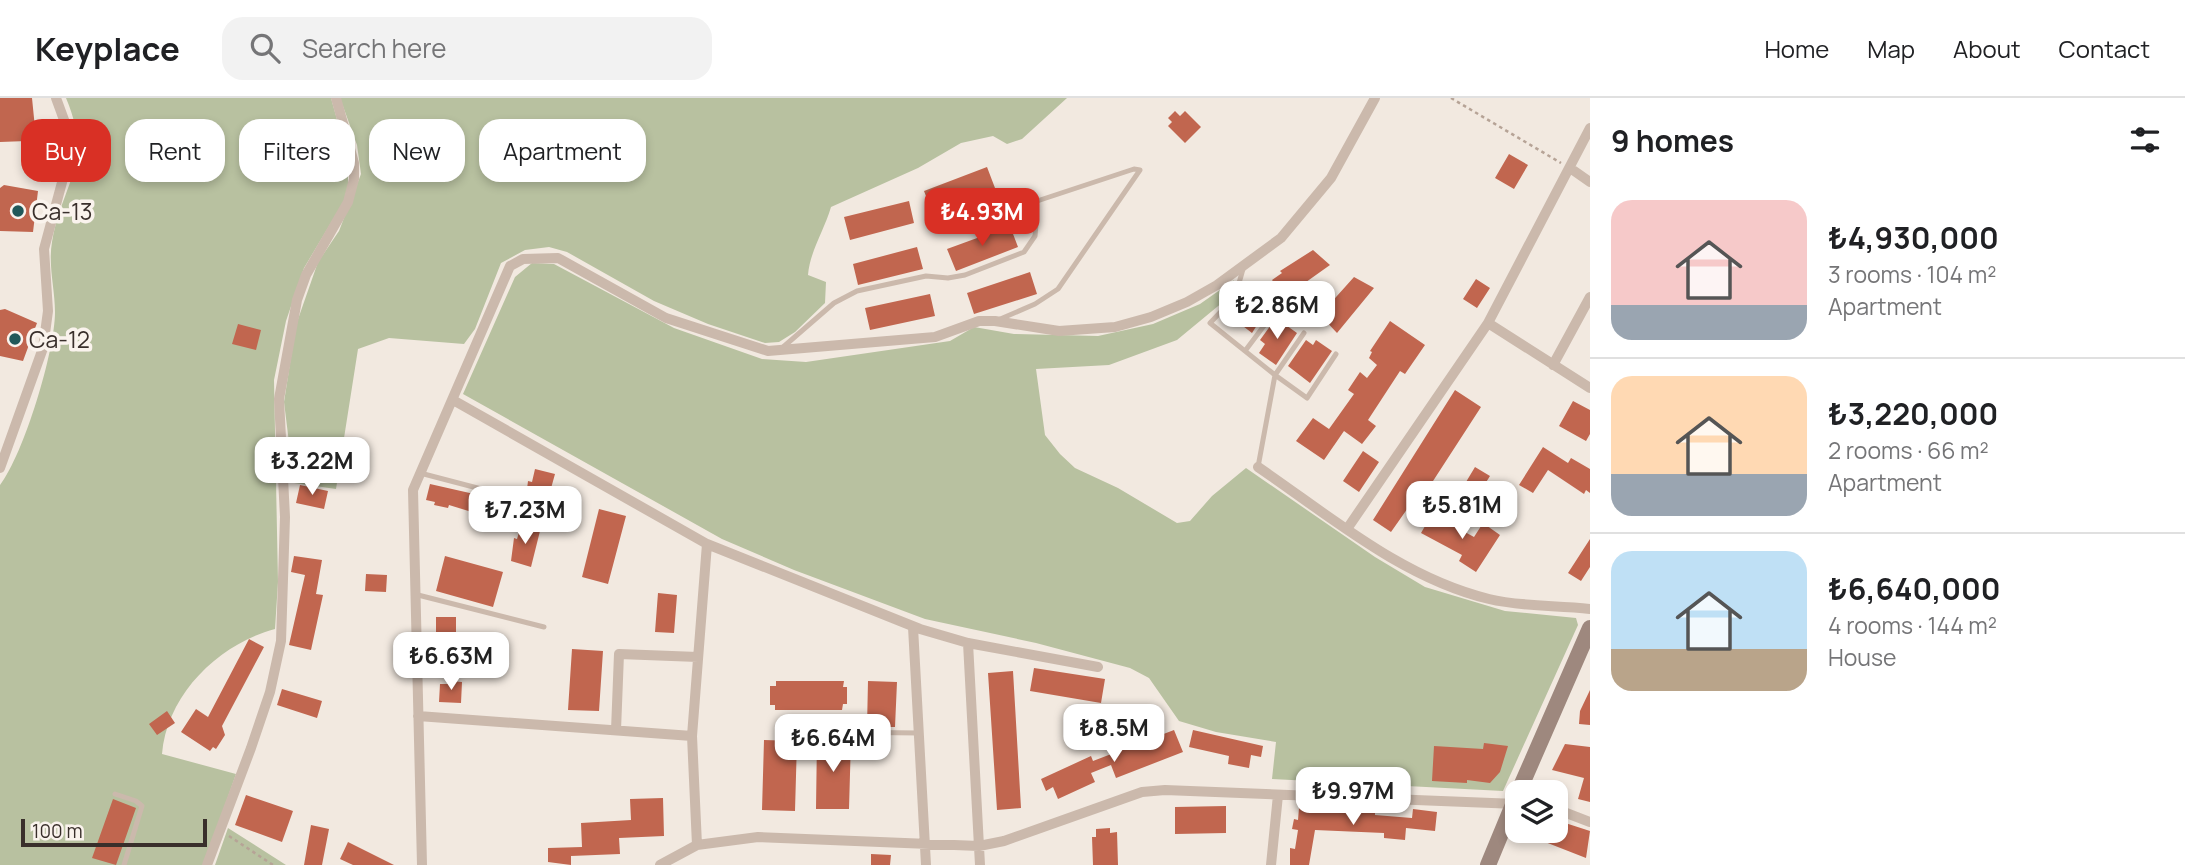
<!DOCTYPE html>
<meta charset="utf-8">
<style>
:root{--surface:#fff;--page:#f2f2f2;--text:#202124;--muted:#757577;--line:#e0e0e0;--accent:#d93025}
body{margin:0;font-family:Manrope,sans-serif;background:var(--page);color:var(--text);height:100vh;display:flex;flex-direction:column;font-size:26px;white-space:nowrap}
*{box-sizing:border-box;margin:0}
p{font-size:23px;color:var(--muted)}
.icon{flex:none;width:38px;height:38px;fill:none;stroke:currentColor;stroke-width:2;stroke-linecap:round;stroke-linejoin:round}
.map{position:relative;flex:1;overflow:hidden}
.details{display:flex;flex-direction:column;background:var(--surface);width:595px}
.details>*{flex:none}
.hud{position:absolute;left:21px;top:21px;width:665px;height:63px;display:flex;gap:14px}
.tools{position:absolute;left:1505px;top:682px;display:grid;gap:14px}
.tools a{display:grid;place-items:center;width:63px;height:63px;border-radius:14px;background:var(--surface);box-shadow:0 4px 10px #0003;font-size:35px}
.scale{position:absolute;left:21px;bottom:18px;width:186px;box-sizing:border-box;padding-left:7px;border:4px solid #392f2b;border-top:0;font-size:19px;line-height:24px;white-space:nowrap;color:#392f2b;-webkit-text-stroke:5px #faf3ed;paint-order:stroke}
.price{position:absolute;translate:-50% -60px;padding:0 16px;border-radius:14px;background:#fff;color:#222;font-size:23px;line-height:46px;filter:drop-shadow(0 2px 4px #0008)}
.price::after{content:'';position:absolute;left:50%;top:42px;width:21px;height:16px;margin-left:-10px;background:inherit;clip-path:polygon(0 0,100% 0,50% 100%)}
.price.active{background:var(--accent);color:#fff}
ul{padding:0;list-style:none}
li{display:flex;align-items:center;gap:21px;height:175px;padding:0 21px}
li+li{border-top:2px solid var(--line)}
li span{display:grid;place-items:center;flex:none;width:196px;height:140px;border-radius:21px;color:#555}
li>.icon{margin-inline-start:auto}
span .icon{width:84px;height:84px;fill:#fffc;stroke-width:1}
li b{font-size:30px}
h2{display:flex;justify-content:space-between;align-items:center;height:84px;padding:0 21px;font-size:30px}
.chip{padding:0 24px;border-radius:21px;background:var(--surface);box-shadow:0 4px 10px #0003;font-size:24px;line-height:63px}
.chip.active{background:var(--accent);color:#fff}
header{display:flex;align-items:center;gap:42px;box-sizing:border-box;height:98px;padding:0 35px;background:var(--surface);border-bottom:2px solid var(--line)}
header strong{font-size:33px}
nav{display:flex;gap:38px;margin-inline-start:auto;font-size:24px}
.search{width:490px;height:63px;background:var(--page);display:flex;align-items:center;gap:18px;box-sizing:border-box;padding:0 24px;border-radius:21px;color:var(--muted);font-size:26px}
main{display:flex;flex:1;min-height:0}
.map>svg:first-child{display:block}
.green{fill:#b8c1a0}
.building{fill:#c1664f}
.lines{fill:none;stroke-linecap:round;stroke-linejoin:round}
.path{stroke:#b6a396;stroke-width:2.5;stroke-dasharray:3.5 3.5;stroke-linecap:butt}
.lane{stroke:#cbb9ac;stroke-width:5}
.street{stroke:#cbb9ac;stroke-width:10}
.secondary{stroke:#9e887e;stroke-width:16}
.poi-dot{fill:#215859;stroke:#faf3ed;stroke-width:2.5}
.labels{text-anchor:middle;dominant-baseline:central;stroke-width:7;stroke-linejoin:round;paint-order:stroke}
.poi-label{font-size:23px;fill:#392f2b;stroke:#faf3ed;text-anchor:start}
</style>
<header>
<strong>Keyplace</strong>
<div class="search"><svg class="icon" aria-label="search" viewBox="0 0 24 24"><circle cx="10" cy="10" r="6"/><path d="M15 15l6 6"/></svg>Search here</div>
<nav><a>Home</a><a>Map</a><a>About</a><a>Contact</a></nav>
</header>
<main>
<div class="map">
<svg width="1590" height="767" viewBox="0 0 1590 767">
<rect width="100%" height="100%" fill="#f2e9e0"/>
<path class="green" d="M66,0h265l17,61v29l-4,13 -40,67 -18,53 -12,59 4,202 -3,47c-56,15 -108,65 -113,125l74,20 -32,91h-204v-380c24,-31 55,-134 55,-173 0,-23 -7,-46 -3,-70 10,-59 42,-78 14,-144z
M340,0h727l-45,41 -15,5 -14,-8 -32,7 -43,25 -87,39c-7,24 -21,44 -23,68l18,7 -1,21 -30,29 -16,10 -14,1 -57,-19 -54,-23 -87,-49 -18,-5 -24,3 -24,13 -26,66 -11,15 -75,-6 -31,11 -22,140 -42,-6 -10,-81 12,-77 22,-63 21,-31 22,-57 -4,-29z
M532,165l22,1 120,64 88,31 44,3 144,-21 24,-14 40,7 84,2 55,-12 47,-20 34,-24 -11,22 -46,38 -68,25 -73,4 9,66 15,19 15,14 43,20 59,35 13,-2 22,-25 34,-28 129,89 50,30 80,24 71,7 2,7 -75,166 -231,-12 4,-37 -60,-10 -37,-11 -30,-43 -19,-10 -94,-25 -111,-24 -131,-49 -72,-31 -259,-145 52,-117z
M228,730l58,37h-71z"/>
<path class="building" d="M0,0h32l4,40 -9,3 -27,1z
M1175,13l5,5 5,-5 16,16 -16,16 -17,-17 4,-4 -4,-4z
M1509,56l19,11 -14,24 -19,-11z
M987,69l8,21 -63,24 -8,-21z
M4,87l34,6 -5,41 -33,-1v-43z
M909,103l5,22 -64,17 -6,-23z
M1010,128l8,21 -62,24 -9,-22z
M917,149l6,22 -65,16 -5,-21z
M1313,152l17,15 -45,32 -13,-17 10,-7 -2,-2z
M1030,174l7,22 -63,20 -7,-21z
M1354,179l20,11 -37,45 -15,-16 8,-9 -2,-2z
M1476,181l14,9 -13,20 -14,-9z
M1259,193l17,13 -10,7 -14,22 -17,-13z
M930,196l5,22 -65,14 -5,-22z
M5,211l32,14 -14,38 -23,-5v-46z
M1276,220l21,15 -21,32 -17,-12 6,-9 -5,-4z
M1390,223l35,24 -20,29 -5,-3 -32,49 8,6 -14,18 -18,-13 -20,29 -28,-19 17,-23 16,11 25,-35 -6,-4 12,-18 7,6 10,-13 -8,-7 3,-6 -2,-1z
M238,226l23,6 -5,20 -24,-6z
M1306,242l7,5 3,-5 16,11 -22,32 -22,-17z
M1455,292l26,17 -59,91 -5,-3 -26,37 -18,-12z
M1573,303l17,9v24l-4,7 -27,-15z
M1543,349l25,16 3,-5 19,11v24l-4,-3 -2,4 -36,-24 -15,23 -14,-8z
M1363,353l16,11 -20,30 -16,-11z
M1475,369l15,9 -22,35 -14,-9z
M535,371l20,5 -10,36 -20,-5 3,-24 4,1z
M430,386l75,17 -4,16 -12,-3 -1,3 -39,-12 -1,3 -14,-3 1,-3 -9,-2z
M300,387l28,6 -4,18 -28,-6z
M599,411l27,7 -18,68 -26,-7z
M1432,416l42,23 9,-14 17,12 -24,37 -17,-11 3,-6 -41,-22z
M521,428l19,5 -9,36 -20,-6 3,-23 3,1z
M1590,441v28l-9,14 -13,-8z
M294,458l28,4 -6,34 7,1 -12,55 -22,-5 16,-70 -14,-3z
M445,458l58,16 -10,35 -57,-16z
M366,476l21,1 -1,17 -21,-1z
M658,495l19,2 -3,38 -19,-1z
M436,519h20v36h-20z
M249,541l15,8 -42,79 3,9 -9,14 -3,-2 -3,4 -29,-19 15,-23 12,8z
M572,551l31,2 -4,60 -31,-1z
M1034,570l71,11 -4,24 -71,-12z
M1013,573l8,137 -24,2 -9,-137z
M449,583l13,1 -1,21 -22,-1 1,-18h9z
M776,583h68l-1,6h4v17h-4l-1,6h-67v-5h-5v-19h6z
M868,583l29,1 -2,45h-28z
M282,591l40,12 -5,17 -40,-13z
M1590,592v35l-11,-1 1,-13z
M167,613l8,12 -18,12 -8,-11z
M1174,632l9,22 -67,26 -5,-13 -20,8 4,9 -37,17 -5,-12 -7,4 -5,-12 50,-23 2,5z
M1193,632l70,16 -2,11 -10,-2 -2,13 -21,-4 1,-8 -40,-9z
M817,640l34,1 -2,70h-33z
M764,642l33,1 -2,70 -33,-1z
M1484,645l24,3 -8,26 -10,11 -23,-3v3l-35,-2 2,-35 49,3z
M1565,646l25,3v55l-12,-3 6,-21 -32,-8z
M246,697l47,16 -11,31 -47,-17z
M663,700l1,38 -45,2 1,16 -49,2v9l-23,-3v-14l34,-1 -1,-24 50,-3 -1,-21z
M113,701l23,9 -20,57 -24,-7z
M1226,708v27l-51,1v-27z
M1299,710l30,5v-5l46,2v5l37,3 1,-9 24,3 -2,19 -29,-3 -1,12 -21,-2v-5l-69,-3 -6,35h-19v-17l5,1 3,-19 -6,-1 2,-10 4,1z
M1556,722l34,11 -4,27 -64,-25 34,-2z
M311,727l18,4 -7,36h-18z
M1110,730v5l7,-1 1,33h-25l-1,-28h4v-8z
M348,744l46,23h-41l-13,-6z
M871,756l20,1 -1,10h-19z"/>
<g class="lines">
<path class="path" d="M1451,0l110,65
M229,738l44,29"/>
<path class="lane" d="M942,122l51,-18 35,2 106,-35 6,1 -82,119 -23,15 -37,16
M1243,171l-8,28 -25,26 65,52 -17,92
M1304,235l-29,42 32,23 29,-44
M782,250l52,-45 23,-12 69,-15 22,2 17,-3 59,-23 11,-16 1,-12 -8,-20
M1245,253l30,-40
M420,375l88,23
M418,497l126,32
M829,634l90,1
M115,696l21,7 6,5 -18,59"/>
<path class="street" d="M1570,70l20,14
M1488,225l102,65
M1553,267l37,-68
M453,302l254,144 213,85 48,14 130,24
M1258,369c72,49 144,111 231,132 33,8 68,6 101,10
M0,370l43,-120 5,-37 -4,-62 27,-100 -4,-21 -11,-30
M1347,431l141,-206 102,-195
M913,529l13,238
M968,545l12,222
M418,618l274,20
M616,632l3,-76 79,3
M1556,711l34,13
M697,747l-5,-109 15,-192
M207,767l44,-117 19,-56 11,-51 4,-124 -6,-118 18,-99 9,-25 42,-73 6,-23v-16l-18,-65
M422,767l-9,-375 97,-224 13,-7 35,-1 108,60 102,33 167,-14 44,-16h16l64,10 56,-4 36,-10 36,-15 30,-17 64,-47 50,-60 44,-80
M660,767l37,-20 61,-8 221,9 25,-5 138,-49 23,-2 352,14
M1271,767l7,-70"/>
<path class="secondary" d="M1518,695l72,-165
M1488,767l29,-70"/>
</g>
<g class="poi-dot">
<circle cx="18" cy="113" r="7"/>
<circle cx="15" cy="241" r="7"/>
</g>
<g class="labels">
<g class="poi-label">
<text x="32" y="113">Ca-13</text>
<text x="29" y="241">Ca-12</text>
</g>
</g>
</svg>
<div class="tools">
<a><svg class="icon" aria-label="layers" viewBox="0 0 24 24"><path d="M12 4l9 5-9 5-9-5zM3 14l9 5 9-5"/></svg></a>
</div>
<div class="scale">100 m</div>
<b class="price active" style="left:982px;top:150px">₺4.93M</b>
<b class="price" style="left:1277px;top:243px">₺2.86M</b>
<b class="price" style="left:312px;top:399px">₺3.22M</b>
<b class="price" style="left:1462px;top:443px">₺5.81M</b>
<b class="price" style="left:525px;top:448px">₺7.23M</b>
<b class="price" style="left:451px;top:594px">₺6.63M</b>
<b class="price" style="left:1114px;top:666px">₺8.5M</b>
<b class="price" style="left:833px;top:676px">₺6.64M</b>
<b class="price" style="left:1353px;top:729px">₺9.97M</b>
<div class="hud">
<a class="chip active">Buy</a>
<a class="chip">Rent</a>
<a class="chip">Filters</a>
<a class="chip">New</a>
<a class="chip">Apartment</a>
</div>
</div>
<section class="details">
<h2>9 homes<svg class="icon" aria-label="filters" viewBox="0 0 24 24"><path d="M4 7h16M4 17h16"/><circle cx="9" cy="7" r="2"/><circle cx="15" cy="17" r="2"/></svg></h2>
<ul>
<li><span style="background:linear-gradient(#f6c9c9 75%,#9aa5b1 0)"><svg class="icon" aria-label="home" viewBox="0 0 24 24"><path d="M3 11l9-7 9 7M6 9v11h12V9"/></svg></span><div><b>₺4,930,000</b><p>3 rooms · 104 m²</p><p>Apartment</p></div></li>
<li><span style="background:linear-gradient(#ffd9b3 70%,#9aa5b1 0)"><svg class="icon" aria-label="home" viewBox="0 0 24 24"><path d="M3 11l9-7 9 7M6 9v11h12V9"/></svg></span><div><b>₺3,220,000</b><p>2 rooms · 66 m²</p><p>Apartment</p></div></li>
<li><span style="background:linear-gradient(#bfe0f5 70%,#b9a48a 0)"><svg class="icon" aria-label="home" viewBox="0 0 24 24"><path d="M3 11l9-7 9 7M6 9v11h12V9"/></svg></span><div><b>₺6,640,000</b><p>4 rooms · 144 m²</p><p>House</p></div></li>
</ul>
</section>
</main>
